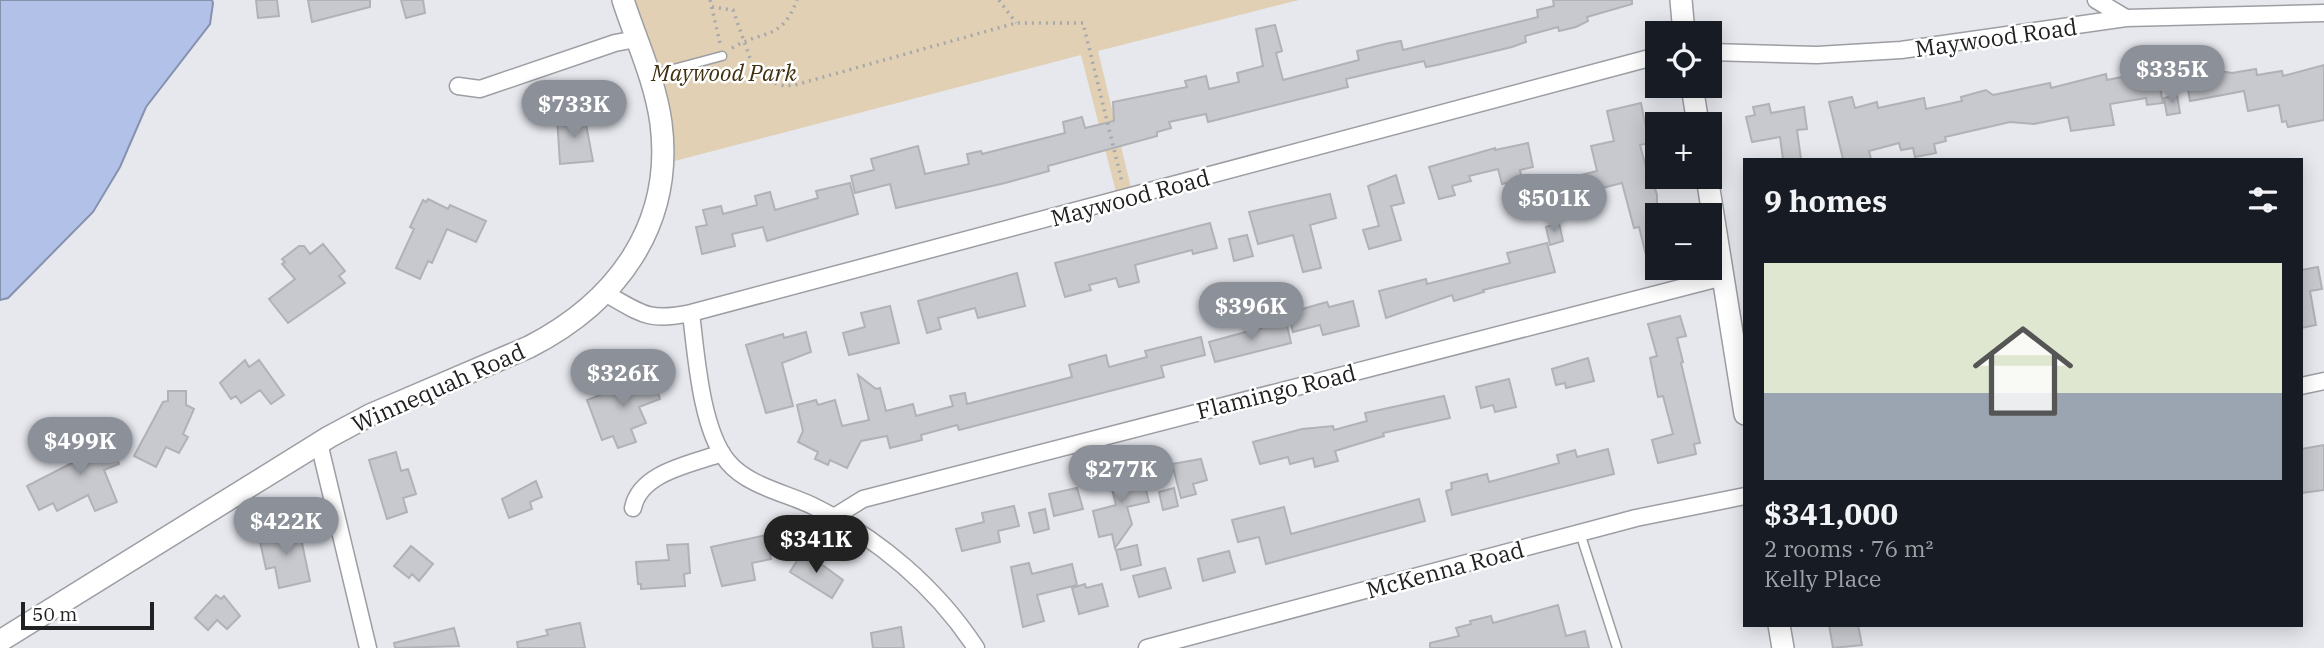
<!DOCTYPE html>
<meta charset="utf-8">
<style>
:root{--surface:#171b24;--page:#20242c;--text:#f1f3f6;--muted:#9ea1a6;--line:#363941;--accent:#8c9099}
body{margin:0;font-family:"IBM Plex Serif",serif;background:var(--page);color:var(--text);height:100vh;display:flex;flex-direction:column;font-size:26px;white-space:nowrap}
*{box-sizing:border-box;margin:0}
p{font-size:23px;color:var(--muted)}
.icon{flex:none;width:38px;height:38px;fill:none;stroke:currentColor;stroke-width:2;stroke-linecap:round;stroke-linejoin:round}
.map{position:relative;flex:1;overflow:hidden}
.details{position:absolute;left:1743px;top:158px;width:560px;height:469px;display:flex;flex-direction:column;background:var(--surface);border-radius:0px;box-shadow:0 4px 18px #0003}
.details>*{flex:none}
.tools{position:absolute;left:1645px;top:21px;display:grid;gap:14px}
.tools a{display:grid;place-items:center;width:77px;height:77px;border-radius:0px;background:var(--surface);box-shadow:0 4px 18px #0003;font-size:35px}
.scale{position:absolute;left:21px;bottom:18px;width:133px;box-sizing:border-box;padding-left:7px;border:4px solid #202123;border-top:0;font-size:19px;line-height:24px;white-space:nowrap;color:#202123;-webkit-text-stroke:5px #fff;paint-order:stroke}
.price{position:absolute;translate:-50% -60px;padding:0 16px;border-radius:24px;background:var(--accent);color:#fff;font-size:23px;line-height:46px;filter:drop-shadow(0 2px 4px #0008)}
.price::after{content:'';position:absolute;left:50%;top:42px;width:21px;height:16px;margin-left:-10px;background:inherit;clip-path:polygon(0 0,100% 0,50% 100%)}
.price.current{background:#222;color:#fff}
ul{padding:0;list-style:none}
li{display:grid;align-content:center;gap:14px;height:371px;padding:0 21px}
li+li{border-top:2px solid var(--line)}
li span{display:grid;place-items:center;height:217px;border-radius:0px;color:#555}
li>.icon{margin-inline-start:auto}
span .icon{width:126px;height:126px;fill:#fffc;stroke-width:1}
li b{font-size:30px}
h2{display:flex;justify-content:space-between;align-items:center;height:84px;padding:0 21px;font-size:30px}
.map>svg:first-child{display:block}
.green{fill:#e1d0b4}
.water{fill:#b2c1e8;stroke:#8691ad;stroke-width:2}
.building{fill:#c7c9ce;stroke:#b0b2b7;stroke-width:2}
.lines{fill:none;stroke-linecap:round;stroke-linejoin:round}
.lane-casing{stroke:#9c9ea3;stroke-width:11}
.street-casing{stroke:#9c9ea3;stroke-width:19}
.secondary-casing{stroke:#9c9ea3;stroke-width:24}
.path{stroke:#a6a8ac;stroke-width:3.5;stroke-dasharray:2 5;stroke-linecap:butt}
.lane{stroke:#fff;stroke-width:8}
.street{stroke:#fff;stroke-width:16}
.secondary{stroke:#fff;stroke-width:21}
.labels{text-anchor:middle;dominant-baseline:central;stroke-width:5;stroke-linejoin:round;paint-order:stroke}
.street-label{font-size:23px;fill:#202123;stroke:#fff}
.park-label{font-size:23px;font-style:italic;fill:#403010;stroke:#fff}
</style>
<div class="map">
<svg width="2324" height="648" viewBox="0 0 2324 648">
<rect width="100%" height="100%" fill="#e6e8ee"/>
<path class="green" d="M623,0h676l-201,51 35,145 -15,4 -37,-145 -418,109z"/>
<path class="water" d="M0,0h212l1,3 -3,21 -64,83 -26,60 -27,45 -85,86 -8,2z"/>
<path class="building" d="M256,0h21l2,16 -21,2z
M308,0h62v7l-58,15z
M401,0h22l2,13 -19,5z
M1553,0h79v4l-45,13 1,4 -12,6 -17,4 -1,-4 -33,9 1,6 -14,5 -75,18 -11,2 -2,-6 -44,10 -34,8 2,8 -140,35 -2,-8 -37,8 2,6 -14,4v4l-109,30 1,5 -44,12 -109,25 -6,-24 -35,9 -4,-17 23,-6 -3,-11 47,-13 7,28 44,-10 -2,-10 14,-3 1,3 83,-21 -2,-11 19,-5 3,11 29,-7 -1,-19 74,-15 -2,-6 21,-5 3,13 30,-7 -2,-9 26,-7 -7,-37 19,-4 7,26 -6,2 7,27 76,-20 -2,-9 32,-8 12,-2 2,9 135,-33 -1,-7 17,-4z
M2324,65v55l-36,7 -2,-6 -4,1 -3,-17 -31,6 -4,-20 -54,10 -5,-29 16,-3 1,6 18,-4 12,2 24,-4 1,6 25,-4 1,5z
M2157,70l6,33 -16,2 -1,-7 -36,6 4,21 -43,6 -3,-14 -34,7 -24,-2 -65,15 1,4 -12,3 2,9 -21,4 -2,-9 -12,2 -2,-7 -30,8 2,8h-28l-14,-57 23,-5 3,11 22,-6 1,6 46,-10 2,11 36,-8 -1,-4 25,-7 7,5 57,-12 1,5 55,-14 1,6z
M2177,95l3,18 -13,2 -3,-17z
M1641,103l8,40 -9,2 11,41 3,-1 3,10v83l-5,1 -13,-52 -5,1 -12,-45 -36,9 -5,-17 16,-4 -6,-25 23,-5 -7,-30z
M1769,104l2,9 33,-6 3,22 -10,1 4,29h-18l-3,-22 -28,5 -6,-25 9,-2 -2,-8z
M584,114l9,47 -33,3 -3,-47z
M1528,143l5,24 -13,3 2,9 -20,5 -4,-15 -29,7 2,5 -19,5 3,9 -16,4 -10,-32 66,-19v2z
M1396,175l8,28 -13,3 10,34 -32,9 -6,-19 16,-4 -11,-40z
M850,183l8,31 -91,27 -4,-14 -31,7 3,12 -33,8 -6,-27 11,-2 -4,-15 18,-4 2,8 34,-9 -2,-9 15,-4 5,18 43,-12 -2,-7z
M1330,194l6,24 -26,7 11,43 -18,4 -10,-37 -35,9 -9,-32z
M428,199l20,10 2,-4 36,16 -10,21 -29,-13 -15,34 -4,-2 -8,18 -24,-11 18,-39 -4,-2 13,-27 3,2z
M1210,223l7,25 -24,6 -1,-4 -57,15 4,17 -20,5 -3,-9 -27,7 2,5 -26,7 -10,-34z
M1559,223l4,18 -13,4 -4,-18z
M1247,235l6,21 -19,5 -5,-22z
M1547,243l8,29 -72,18 1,2 -30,9 -2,-6 -66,23 -7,-27 47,-12 1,5 83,-21 -3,-10z
M323,244l22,27 -6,5 6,7 -57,40 -19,-24 26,-20 -13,-15 3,-2 -3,-3 17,-13h5l6,8z
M2318,267l4,22 -12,2 6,34 -15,3v-58z
M1017,273l8,33 -47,12 -3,-10 -37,10 3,11 -14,4 -9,-32z
M1353,301l6,25 -36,9 -3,-10 -27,7 -5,-19 39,-11 2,5z
M890,306l9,37 -50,12 -6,-22 22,-6 -4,-14z
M1680,316l6,20 -9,2 6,24 -2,1 19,80 -6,1 2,10 -38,9 -6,-23 21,-6 -10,-38 -5,1 -3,-14 -5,-25 7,-2 -9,-32z
M1286,321l5,22 -76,19 -6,-20z
M806,332l5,20 -29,11 11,43 -27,7 -20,-68 37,-11 1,4z
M1201,337l4,18 -44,11 3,11 -205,53 -2,-5 -36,10 1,5 -32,8 -3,-12 -26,5 -14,27 -17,-8 -2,5 -13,-6 3,-7 -20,-10 5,-11 -6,-26 19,-5 2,5 17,-5 7,26 27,-6 -11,-45 18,14 4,-1 6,23 27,-7 3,12 37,-10 -3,-10 15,-3 2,11 105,-27 -3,-12 37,-10 3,12 38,-10 -2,-6z
M1588,358l6,23 -28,7 -1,-5 -9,2 -4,-16z
M245,360l4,7 10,-7 25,35 -13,9 -11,-14 -19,13 -5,-7 -5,3 -11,-16z
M651,374l9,25 -21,8 7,16 -15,6 5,13 -18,6 -5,-12 -11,4 -15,-40 26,-10 -4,-8 13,-5 3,7z
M1509,379l7,28 -21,5 -2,-7 -12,3 -5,-21z
M168,391h18v14l8,4 -11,25 5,3 -9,16 -13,-6 -10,20 -22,-11 29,-54 5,-1z
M1444,396l6,22 -67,15 1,3 -49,15 3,10 -23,6 -2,-9 -23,6 -2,-7 -28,7 -7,-22 49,-13 31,-3 1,4 33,-9 -2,-8z
M106,433l13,31 -15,6 13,32 -22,9 -7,-16 -31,16 -4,-8 -14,7 -12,-24 47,-24 -7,-17 25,-11 1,4z
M2324,445v45l-23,3v-44z
M1608,449l6,25 -162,41 -6,-24 6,-2 -1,-6 36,-9 2,8 70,-19 -2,-8 18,-5 2,7z
M396,452l5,19 7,-2 8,25 -13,4 4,14 -20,7 -18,-59z
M1201,459l6,21 -14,4 3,10 -15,4 -9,-34z
M1141,470l8,32 -22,5 5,17 -17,24 -3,-14 -13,3 -6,-26 23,-6 -7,-27z
M536,481l6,16 -12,5 2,7 -23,9 -7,-19z
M1077,488l6,21 -29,7 -5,-22z
M1174,488l4,18 -15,4 -4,-18z
M1419,499l6,22 -159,43 -7,-27 -21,5 -6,-22 52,-13 7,27z
M1014,506l5,20 -21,5 2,11 -38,9 -6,-22 28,-7 -2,-9z
M1045,509l4,20 -15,4 -5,-20z
M299,529l11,52 -31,7 -4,-21 -9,2 -7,-32z
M766,535l5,24 -19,4 3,17 -33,6 -11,-39z
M688,544l2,29 -6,1 1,12 -44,3v-5h-3l-2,-22 33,-2 -2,-15z
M1137,545l4,20 -20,5 -5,-20z
M411,546l22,18 -14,17 -7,-7 -3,4 -15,-12z
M803,551l40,29 -11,18 -42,-26z
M1229,551l6,21 -32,9 -5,-22z
M1029,563l3,11 40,-10 5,21 -40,10 7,26 -21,6 -12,-60z
M1165,568l6,20 -32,9 -6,-21z
M1085,584l1,4 16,-4 6,22 -29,8 -7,-26z
M216,595l5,4 3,-3 16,20 -13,13 -10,-9 -9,10 -13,-12z
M1558,605l8,31 19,-5 4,17h-159v-5l29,-7 -3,-8 15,-4 -1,-3 21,-5 2,7z
M580,623l5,25h-67l-1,-6 31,-7 -2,-5z
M1829,625h29l4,20 -29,3z
M901,627l3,21h-31l-2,-15z
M454,628l5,18 -64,2 -1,-5z"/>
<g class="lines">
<g class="lane-casing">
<path id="lane" d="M651,75l71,-19
M1580,533l37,115"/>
</g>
<g class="street-casing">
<path id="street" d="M2096,0l30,18
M1710,52l107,3 84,-5 225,-32 198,-5
M458,86l22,3 135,-46 21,-4
M605,293c37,21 43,29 86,20l966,-257
M691,313c5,41 10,117 37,149 20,24 58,31 85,44 65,32 123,81 163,142
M2301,386l23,-5
M319,443l49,205
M633,508c7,-36 59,-44 89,-55
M834,517l29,-18 860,-222
M1147,648l489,-130 109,-22"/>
</g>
<g class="secondary-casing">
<path id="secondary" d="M1681,0l3,33
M1692,86l6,38
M1707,177l38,237
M1779,625l4,23
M0,641l329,-204 41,-22 159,-68c88,-45 145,-122 132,-224 -6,-43 -25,-83 -38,-123"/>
</g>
<path class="path" d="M710,0l10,43
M999,0l17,23
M712,7l21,3 24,68 27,8 11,-1 221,-62h67l39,159
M732,48c31,-19 49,-6 65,-48"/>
<use href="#lane" class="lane"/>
<use href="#street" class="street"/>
<use href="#secondary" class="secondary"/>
</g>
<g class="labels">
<g class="street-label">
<text transform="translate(1996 37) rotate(-8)">Maywood Road</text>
<text transform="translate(1130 197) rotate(-15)">Maywood Road</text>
<text transform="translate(438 387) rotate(-24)">Winnequah Road</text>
<text transform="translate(1276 391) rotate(-14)">Flamingo Road</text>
<text transform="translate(1445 569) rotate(-15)">McKenna Road</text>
</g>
<g class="park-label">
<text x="724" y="72">Maywood Park</text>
</g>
</g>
</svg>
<div class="tools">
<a><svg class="icon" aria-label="locate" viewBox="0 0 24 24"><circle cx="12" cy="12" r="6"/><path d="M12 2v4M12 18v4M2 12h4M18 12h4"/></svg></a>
<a>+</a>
<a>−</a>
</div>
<div class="scale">50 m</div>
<b class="price" style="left:2172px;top:105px">$335K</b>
<b class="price" style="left:574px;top:140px">$733K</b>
<b class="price" style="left:1554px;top:234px">$501K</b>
<b class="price" style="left:1251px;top:342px">$396K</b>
<b class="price" style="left:623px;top:409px">$326K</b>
<b class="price" style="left:80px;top:477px">$499K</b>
<b class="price" style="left:1121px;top:505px">$277K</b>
<b class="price" style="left:286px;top:557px">$422K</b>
<b class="price current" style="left:816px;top:575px">$341K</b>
<section class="details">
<h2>9 homes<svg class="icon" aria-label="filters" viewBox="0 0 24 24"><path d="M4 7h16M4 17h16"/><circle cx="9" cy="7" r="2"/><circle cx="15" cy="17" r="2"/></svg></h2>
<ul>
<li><span style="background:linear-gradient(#dfe7d0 60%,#9aa5b1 0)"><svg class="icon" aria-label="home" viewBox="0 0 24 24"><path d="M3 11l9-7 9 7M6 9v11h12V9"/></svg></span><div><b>$341,000</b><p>2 rooms · 76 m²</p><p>Kelly Place</p></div></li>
</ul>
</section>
</div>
